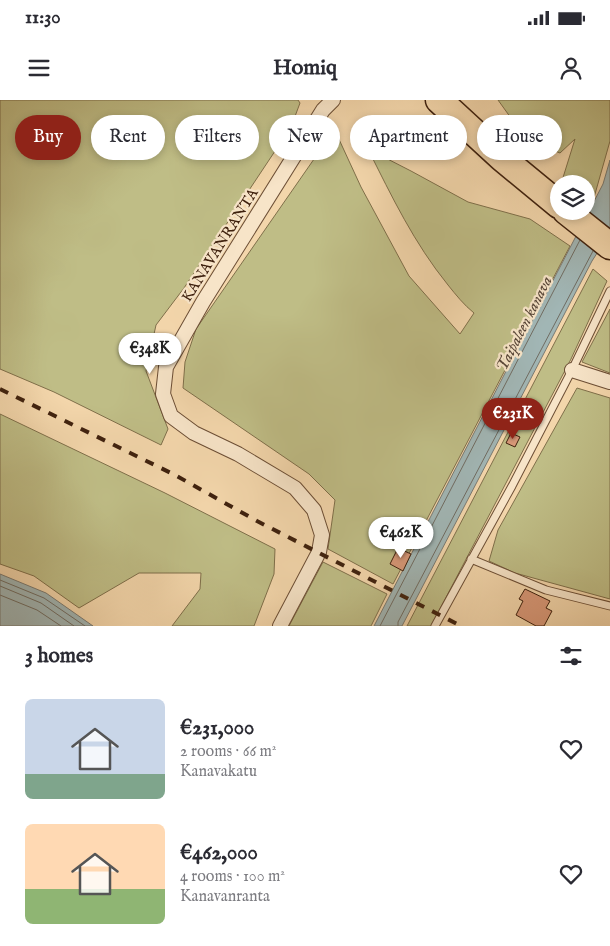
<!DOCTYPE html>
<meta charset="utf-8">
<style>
:root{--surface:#fff;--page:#f2f2f3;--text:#2b2b33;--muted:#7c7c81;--accent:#8f2418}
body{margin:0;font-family:"IM FELL English",serif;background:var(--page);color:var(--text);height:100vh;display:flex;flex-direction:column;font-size:19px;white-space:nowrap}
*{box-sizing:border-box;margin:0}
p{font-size:16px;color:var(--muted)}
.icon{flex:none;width:28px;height:28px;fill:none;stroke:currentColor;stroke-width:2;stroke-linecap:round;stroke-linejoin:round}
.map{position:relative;height:526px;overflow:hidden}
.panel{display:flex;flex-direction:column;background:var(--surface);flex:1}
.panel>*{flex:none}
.top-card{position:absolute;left:15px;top:15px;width:580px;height:45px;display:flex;gap:10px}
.fabs{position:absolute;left:550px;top:75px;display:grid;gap:10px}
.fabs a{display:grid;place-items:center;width:45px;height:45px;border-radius:50%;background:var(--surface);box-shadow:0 2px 8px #0003;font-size:25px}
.price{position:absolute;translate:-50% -42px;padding:0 11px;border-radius:18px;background:#fff;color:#222;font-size:16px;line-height:32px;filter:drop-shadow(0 1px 2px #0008)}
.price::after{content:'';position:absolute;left:50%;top:30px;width:15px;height:11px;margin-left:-8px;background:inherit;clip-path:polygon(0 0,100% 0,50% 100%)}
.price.active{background:var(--accent);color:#fff}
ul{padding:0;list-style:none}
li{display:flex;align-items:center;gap:15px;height:125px;padding:0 25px}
li span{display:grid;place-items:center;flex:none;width:140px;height:100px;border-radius:8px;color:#555}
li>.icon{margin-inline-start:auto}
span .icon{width:60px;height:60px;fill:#fffc;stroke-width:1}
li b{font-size:21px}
h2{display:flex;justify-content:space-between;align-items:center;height:60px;padding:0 25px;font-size:21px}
.chip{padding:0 18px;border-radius:22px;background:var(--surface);box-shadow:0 2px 8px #0003;font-size:18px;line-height:45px}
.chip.active{background:var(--accent);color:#fff}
.status{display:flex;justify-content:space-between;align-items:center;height:35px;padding:0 25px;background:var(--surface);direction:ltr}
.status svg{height:14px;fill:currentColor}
header{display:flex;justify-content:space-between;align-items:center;height:65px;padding:0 25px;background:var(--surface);font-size:22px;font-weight:800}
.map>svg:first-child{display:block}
.green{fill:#bfbd86;stroke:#7f6f4a}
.water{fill:#a1b6b5;stroke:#7a7a72}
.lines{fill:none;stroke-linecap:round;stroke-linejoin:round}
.shore{stroke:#706c62;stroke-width:1}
.building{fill:#d89878;stroke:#3f210e}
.lane-casing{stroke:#6c4e35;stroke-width:9}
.street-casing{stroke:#6c4e35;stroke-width:16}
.highway-casing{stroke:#3f210e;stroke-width:29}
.lane{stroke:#f7e4c8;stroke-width:7}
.street{stroke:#f7e4c8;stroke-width:14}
.highway{stroke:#f3d6ab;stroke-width:26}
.rail{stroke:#3f210e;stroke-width:4;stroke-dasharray:9 9;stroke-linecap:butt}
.labels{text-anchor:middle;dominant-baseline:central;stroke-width:4.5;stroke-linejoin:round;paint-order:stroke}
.street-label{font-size:15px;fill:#3f210e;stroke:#f7e4c8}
.water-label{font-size:16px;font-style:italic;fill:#584638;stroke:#f7e4c8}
</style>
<div class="status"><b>11:30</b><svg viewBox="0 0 49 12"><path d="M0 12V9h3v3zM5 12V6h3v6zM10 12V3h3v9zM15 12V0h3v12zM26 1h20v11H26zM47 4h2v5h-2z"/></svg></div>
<header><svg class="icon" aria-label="menu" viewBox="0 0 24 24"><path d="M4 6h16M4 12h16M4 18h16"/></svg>Homiq<svg class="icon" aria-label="person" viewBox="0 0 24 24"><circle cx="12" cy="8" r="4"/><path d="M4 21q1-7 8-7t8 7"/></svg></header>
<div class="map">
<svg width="610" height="526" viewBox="0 0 610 526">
<rect width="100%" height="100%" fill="#f3d6ab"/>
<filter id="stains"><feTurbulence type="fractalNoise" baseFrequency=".004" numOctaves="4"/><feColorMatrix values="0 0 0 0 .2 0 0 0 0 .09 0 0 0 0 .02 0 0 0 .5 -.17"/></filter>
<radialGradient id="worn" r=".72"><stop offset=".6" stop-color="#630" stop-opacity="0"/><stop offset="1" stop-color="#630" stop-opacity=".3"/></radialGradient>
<path class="green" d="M0,0h298l2,3 -9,24 -107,161 -28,37 -10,46 22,58 -7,16 -107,-53 -54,-23z
M498,0h112v41l-15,53 -9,20v-30h-25l14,-45 -15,14 -34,-14z
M337,35l24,52 48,89 51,58 14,-21c-10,-8 -18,-18 -26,-28 -34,-42 -56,-88 -80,-136l43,22 57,31 62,17 40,27 -177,338 -65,-35 7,-49 -26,-26 -126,-86 2,-26 11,-33 125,-180z
M593,169l14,12 -36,78 -140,267h-24z
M610,209v64l-28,-11z
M577,288l33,10v201l-95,-26 -26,-12 9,-31z
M0,314l165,79 110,56 -1,25 -20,52h-82l28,-37 1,-16h-62l-60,35 -45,-32 -34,-12z
M323,462l64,32 -16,32h-82z"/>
<path class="water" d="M610,60v73l-18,28 -190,365h-28l229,-442z
M0,474l46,19 47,33h-93z"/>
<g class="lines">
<path class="shore" d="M0,480l44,18 41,28
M0,486l41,17 33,23
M0,495l37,15 24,16
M380,526l200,-386
M398,526v-4l195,-371"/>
</g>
<path class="building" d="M511,333l9,4 -5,10 -9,-4z
M398,448l13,6 -8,17 -13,-7z
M525,489l25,12 -4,7 6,3 -8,15h-8l-20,-11 7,-14 -4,-2z"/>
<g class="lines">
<g class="lane-casing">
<path id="lane" d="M471,459l75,31 64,16
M435,526l77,-140 60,-116 38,-79"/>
</g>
<g class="street-casing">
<path id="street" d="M572,270l38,12
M280,526l39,-74 3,-17 -8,-25 -19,-22 -57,-34 -44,-21 -23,-17 -8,-22 3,-27 37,-65 120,-192 10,-10"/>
</g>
<g class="highway-casing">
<path id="highway" d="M439,0l63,58 57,47
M566,111l44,35"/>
</g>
<use href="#lane" class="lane"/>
<use href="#street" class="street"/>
<use href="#highway" class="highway"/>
<path class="rail" d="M0,289l175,86 82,46 204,105"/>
</g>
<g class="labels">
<g class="street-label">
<text transform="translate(220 145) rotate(-58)">KANAVANRANTA</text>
</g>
<g class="water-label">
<text transform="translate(525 224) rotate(-63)">Taipaleen kanava</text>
</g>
</g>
<rect width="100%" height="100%" filter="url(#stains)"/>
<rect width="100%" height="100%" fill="url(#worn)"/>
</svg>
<div class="fabs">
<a><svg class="icon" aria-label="layers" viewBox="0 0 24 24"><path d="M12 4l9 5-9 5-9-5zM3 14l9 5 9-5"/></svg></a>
</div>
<b class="price" style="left:150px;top:275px">€348K</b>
<b class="price active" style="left:513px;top:340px">€231K</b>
<b class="price" style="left:401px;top:459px">€462K</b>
<div class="top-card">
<a class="chip active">Buy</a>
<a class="chip">Rent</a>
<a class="chip">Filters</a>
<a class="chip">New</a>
<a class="chip">Apartment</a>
<a class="chip">House</a>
</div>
</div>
<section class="panel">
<h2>3 homes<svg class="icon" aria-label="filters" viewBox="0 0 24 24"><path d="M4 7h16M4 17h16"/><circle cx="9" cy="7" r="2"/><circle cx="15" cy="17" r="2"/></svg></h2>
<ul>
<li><span style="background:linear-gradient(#c9d6e8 75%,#7fa58c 0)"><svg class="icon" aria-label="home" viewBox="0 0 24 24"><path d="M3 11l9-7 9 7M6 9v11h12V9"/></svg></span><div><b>€231,000</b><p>2 rooms · 66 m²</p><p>Kanavakatu</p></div><svg class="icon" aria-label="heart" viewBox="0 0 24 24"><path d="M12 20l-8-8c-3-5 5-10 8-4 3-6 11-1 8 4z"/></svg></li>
<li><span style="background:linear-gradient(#ffd9b3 65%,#8fb573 0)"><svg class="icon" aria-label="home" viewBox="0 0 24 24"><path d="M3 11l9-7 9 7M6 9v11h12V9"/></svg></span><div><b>€462,000</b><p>4 rooms · 100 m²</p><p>Kanavanranta</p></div><svg class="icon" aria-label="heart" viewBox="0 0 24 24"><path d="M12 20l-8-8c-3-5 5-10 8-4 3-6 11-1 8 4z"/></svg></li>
</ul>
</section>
